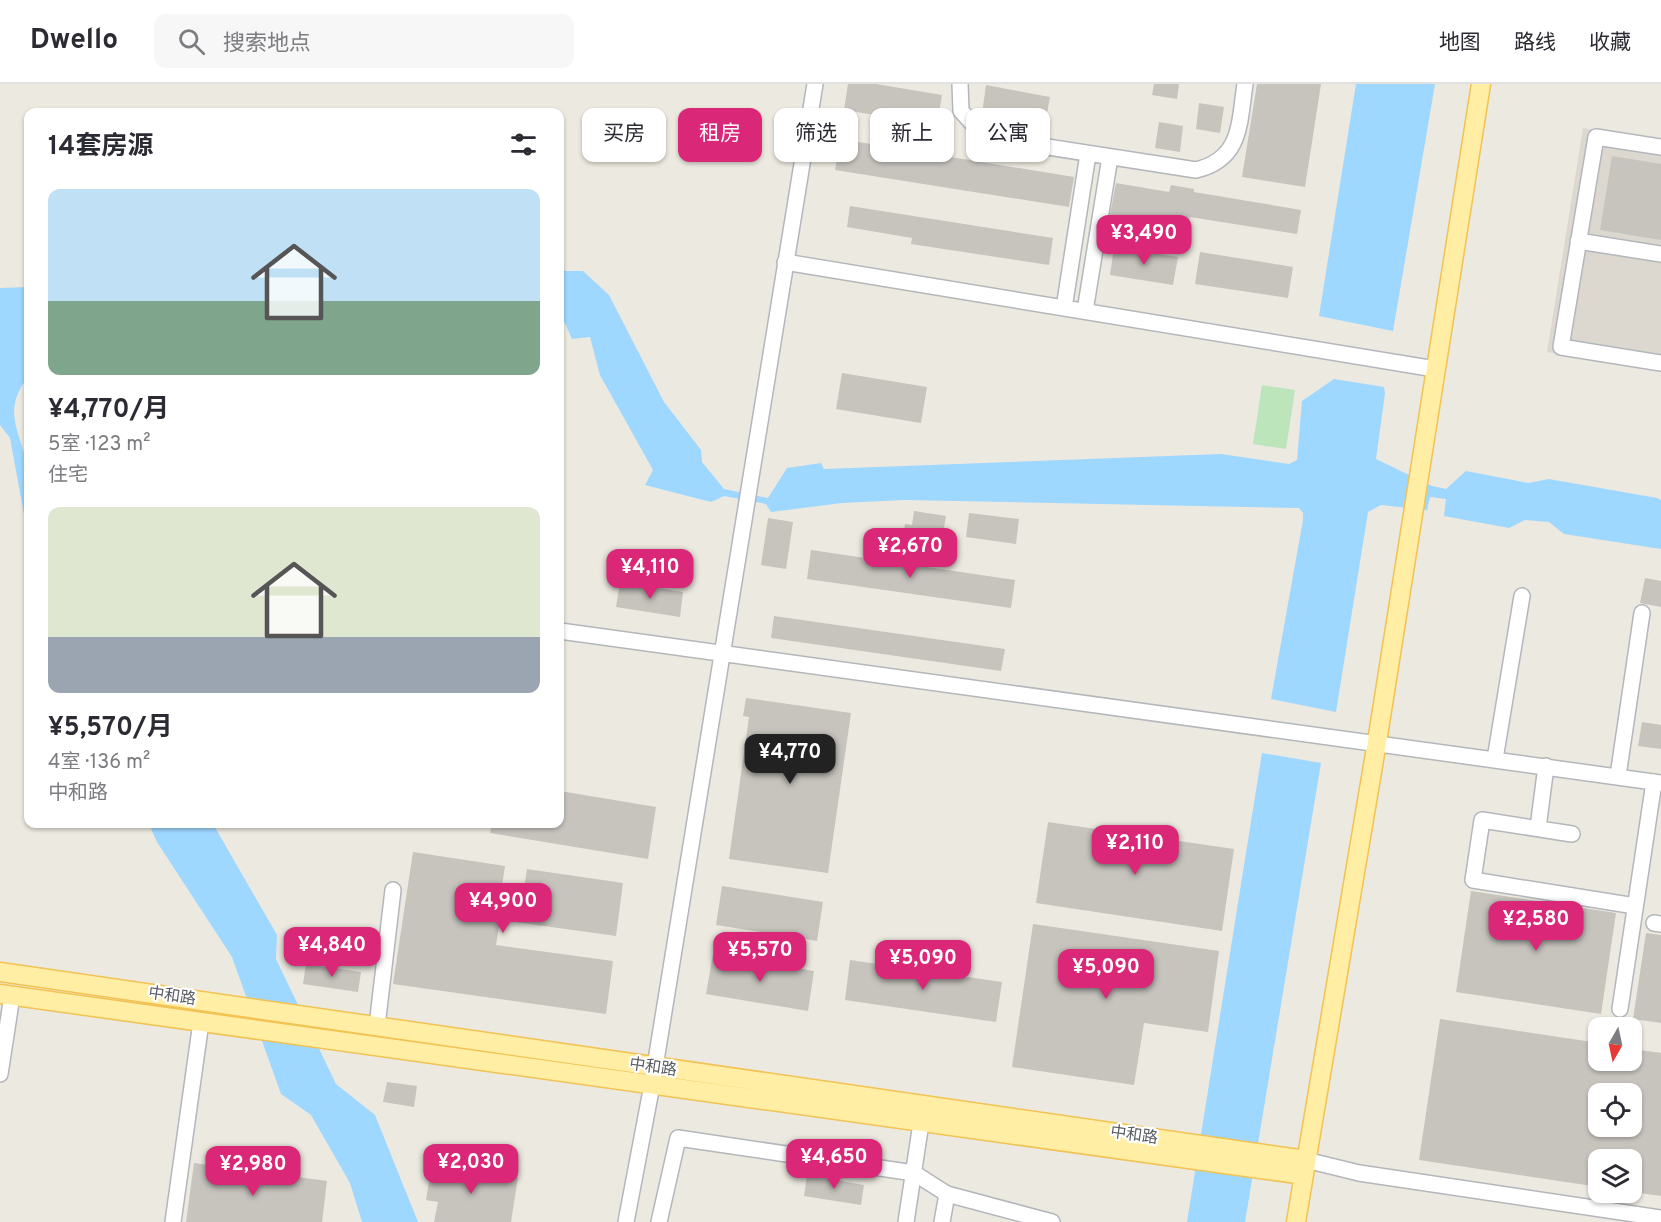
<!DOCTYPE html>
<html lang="zh">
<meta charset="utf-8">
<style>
:root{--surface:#fff;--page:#f7f7f7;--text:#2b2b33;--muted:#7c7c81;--line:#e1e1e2;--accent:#db2777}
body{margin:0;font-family:Overpass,"Noto Sans SC",sans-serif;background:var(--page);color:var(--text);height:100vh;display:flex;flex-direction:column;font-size:22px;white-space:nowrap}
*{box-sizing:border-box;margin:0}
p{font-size:20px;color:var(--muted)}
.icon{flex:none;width:33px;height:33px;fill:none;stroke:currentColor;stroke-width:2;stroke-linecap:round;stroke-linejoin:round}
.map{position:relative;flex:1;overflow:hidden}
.panel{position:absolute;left:24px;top:24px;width:540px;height:720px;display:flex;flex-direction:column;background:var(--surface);border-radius:12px;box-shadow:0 2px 4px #0004}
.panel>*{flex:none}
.top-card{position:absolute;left:582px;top:24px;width:570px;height:54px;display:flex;gap:12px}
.needle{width:39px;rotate:189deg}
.tools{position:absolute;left:1588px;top:933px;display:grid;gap:12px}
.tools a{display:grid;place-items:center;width:54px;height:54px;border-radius:12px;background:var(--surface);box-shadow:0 2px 4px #0004;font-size:30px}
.price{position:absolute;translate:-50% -51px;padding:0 14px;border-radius:12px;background:var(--accent);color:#fff;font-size:20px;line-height:39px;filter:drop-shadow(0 2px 3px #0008)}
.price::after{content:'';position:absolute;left:50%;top:36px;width:18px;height:14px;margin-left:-9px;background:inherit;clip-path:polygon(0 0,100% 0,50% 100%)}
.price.on{background:#222;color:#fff}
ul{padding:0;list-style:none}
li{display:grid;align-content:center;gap:12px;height:318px;padding:0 24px}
li span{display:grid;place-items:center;height:186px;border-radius:12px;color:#555}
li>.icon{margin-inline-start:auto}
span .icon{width:108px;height:108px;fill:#fffc;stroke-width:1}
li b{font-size:26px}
h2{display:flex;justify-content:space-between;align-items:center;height:72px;padding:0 24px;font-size:26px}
.tag{padding:0 21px;border-radius:12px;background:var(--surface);box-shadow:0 2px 4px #0004;font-size:21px;line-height:54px}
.tag.on{background:var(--accent);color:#fff}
header{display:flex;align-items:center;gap:36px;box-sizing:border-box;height:84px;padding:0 30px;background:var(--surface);border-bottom:2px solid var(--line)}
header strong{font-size:28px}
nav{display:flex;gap:33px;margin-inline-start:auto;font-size:21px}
.search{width:420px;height:54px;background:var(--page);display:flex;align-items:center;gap:15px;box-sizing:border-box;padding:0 21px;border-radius:12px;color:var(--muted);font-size:22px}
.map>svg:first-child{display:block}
.education{fill:#dcd8cf}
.green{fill:#bde5bc}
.water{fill:#9ed7ff}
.building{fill:#c7c4be;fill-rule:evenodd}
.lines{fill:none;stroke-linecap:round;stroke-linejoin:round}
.minor-casing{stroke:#b3b7bb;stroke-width:18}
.major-casing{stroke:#f2c253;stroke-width:21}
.minor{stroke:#fff;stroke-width:15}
.major{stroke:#ffeea3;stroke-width:18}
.labels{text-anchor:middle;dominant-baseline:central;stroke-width:4.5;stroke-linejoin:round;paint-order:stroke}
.street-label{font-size:16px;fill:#595d62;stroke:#fff}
</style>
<header>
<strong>Dwello</strong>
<div class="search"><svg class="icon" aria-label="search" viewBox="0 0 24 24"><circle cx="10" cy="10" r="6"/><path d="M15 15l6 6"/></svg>搜索地点</div>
<nav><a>地图</a><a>路线</a><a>收藏</a></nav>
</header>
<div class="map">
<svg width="1661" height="1138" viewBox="0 0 1661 1138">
<rect width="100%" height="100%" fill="#ece9e0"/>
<path class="education" d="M1583,44l78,12v231l-114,-19z"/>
<path class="green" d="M1262,301l33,5 -9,59 -33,-5z"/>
<path class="water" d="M1356,0h79l-42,247 -74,-15z
M560,178l5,9h18l26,24 55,107 37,48 1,12 22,27 44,9 19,-30 34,-5 3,6 397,-15 68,10 8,-4 5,-59 32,-22 50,8 1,6 -9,66 56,27 14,3 20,-18 62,12 21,-4 108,19 4,2v49l-97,-15 -15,-12 -24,-2 -16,8 -65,-12 2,-17 -16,-2 -3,13 -46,-5 -13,7 -32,200 -65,-13 32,-179v-7l-4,-5 -395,-8 -62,3 -71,9 -5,-8 -42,-8 -13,6 -66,-17 8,-15 -53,-95 -10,-38 -18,2 -7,-16 -5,-4z
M28,203v90c-28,36 -6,55 0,94 4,21 1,45 0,65l-18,-98 -10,-13v-137z
M1262,669l59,10 -76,459h-58z
M149,740h64l64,111 -1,24 60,125 39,31 43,107h-56l-12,-39 -39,-68 -30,-21 -49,-137 -75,-115z"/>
<path class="building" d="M848,0h28l66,11 -5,30 -93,-15z
M1154,0h25l-2,15 -25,-4z
M1257,0h64l-16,103 -63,-10z
M986,1l64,12 -4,22 -39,-6 -1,5 -24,-4z
M1199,19l25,4 -4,26 -24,-4z
M1159,38l24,4 -3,26 -25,-4z
M840,55l234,38 -5,30 -234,-37z
M1612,72l49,8v76l-61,-10z
M1116,99l53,9 2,-7 23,4v3l107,18 -4,24 -107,-17 -1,3 -21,-3 -1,7 -57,-9z
M850,122l203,32 -4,27 -138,-21 1,-6 -65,-11z
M1114,163l64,10 -5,28 -63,-10z
M1200,168l93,15 -5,31 -93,-14z
M842,289l85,14 -6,36 -85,-14z
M914,427l32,5 -4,24 -13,-2 -1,5 -25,-4 2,-15 7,1z
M969,429l50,6 -3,25 -50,-7z
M768,434l25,4 -7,47 -25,-4z
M811,466l204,30 -4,28 -204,-29z
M1645,494l16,3v26l-21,-4z
M620,498l63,10 -3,25 -64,-10z
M774,532l231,33 -4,22 -230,-33z
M746,614l105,15 -23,160 -99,-14 20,-142 -6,-1z
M1642,638l19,3v24l-23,-3z
M560,707l96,16 -8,52 -158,-26 2,-9h68z
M1048,738l186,27 -12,82 -186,-28z
M413,768l92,14 -6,39 22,3 6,-39 96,14 -7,53 -116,-16 -4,25 117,16 -7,53 -213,-30z
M722,802l101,16 -6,39 -101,-16z
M1471,807l145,22 -15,101 -145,-22z
M1033,840l186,27 -11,81 -64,-9 -10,62 -122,-18z
M1646,849l15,2v88l-28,-4z
M713,870l101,17 -6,40 -102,-17z
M850,876l152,22 -6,40 -151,-22z
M306,880l55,8 -3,20 -55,-8z
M1440,935l159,24v17h33v-11l29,4v143l-29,-4v-32h-33v27l-180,-27zM1599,1001l33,5v36h-33z
M387,998l30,4 -3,21 -31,-5z
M194,1079l133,18 -5,41h-136z
M432,1079l86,14 -7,45h-77l4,-20 -12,-2z
M807,1091l57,10 -3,20 -57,-9z"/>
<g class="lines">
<g class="minor-casing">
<path id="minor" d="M960,0l1,27 21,23 21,6 193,30c46,-11 43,-47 49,-86
M1661,63l-65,-10 -35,210 100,16
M1578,157l83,13
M785,178l650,107
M1064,224l24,-154
M1085,227l25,-154
M560,547l1101,152
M1495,675l27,-163
M1618,692l24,-163
M1538,744l8,-62
M1572,750l-90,-14 -9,60 162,26
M1654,839l7,1
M1620,925l34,-227
M377,942l16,-136
M0,990l12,-78
M1306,1076l53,13 302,45
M173,1138l28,-200
M626,1138l26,-137 163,-1001
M659,1138l19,-84 236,35 33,21 105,28
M906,1138l15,-99
M942,1138l5,-28"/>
</g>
<g class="major-casing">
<path id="major" d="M0,888l1306,188
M0,910l1304,181
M1296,1138l81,-480 104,-658"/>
</g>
<use href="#minor" class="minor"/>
<use href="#major" class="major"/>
</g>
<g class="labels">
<g class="street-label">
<text transform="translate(172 913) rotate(8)">中和路</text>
<text transform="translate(653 984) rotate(8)">中和路</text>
<text transform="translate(1134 1052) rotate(8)">中和路</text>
</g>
</g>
</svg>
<div class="tools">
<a><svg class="needle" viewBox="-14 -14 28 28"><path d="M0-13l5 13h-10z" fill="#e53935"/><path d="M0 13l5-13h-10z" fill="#7c7c81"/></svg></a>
<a><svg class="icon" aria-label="locate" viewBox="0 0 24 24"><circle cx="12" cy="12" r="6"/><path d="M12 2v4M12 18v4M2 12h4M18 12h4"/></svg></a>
<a><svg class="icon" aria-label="layers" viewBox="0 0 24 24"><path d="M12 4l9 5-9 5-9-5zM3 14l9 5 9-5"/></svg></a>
</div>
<b class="price" style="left:1144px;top:182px">¥3,490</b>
<b class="price" style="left:910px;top:495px">¥2,670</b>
<b class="price" style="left:650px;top:516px">¥4,110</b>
<b class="price on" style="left:790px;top:701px">¥4,770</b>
<b class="price" style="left:1135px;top:792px">¥2,110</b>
<b class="price" style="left:503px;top:850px">¥4,900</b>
<b class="price" style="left:1536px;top:868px">¥2,580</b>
<b class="price" style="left:332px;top:894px">¥4,840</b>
<b class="price" style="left:760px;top:899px">¥5,570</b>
<b class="price" style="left:923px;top:907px">¥5,090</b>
<b class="price" style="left:1106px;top:916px">¥5,090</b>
<b class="price" style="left:834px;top:1106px">¥4,650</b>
<b class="price" style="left:471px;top:1111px">¥2,030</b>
<b class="price" style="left:253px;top:1113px">¥2,980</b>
<div class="top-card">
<a class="tag">买房</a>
<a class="tag on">租房</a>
<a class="tag">筛选</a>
<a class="tag">新上</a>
<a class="tag">公寓</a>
</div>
<section class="panel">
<h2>14套房源<svg class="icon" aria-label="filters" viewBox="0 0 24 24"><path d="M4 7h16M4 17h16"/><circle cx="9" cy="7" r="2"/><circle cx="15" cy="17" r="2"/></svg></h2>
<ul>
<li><span style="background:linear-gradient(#bfe0f5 60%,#7fa58c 0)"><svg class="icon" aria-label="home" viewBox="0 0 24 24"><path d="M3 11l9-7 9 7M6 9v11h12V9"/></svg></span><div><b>¥4,770/月</b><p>5室 · 123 m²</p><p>住宅</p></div></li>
<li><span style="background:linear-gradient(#dfe7d0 70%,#9aa5b1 0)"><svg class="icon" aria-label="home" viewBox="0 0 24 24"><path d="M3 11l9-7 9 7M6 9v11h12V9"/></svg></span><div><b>¥5,570/月</b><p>4室 · 136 m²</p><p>中和路</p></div></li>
</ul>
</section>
</div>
